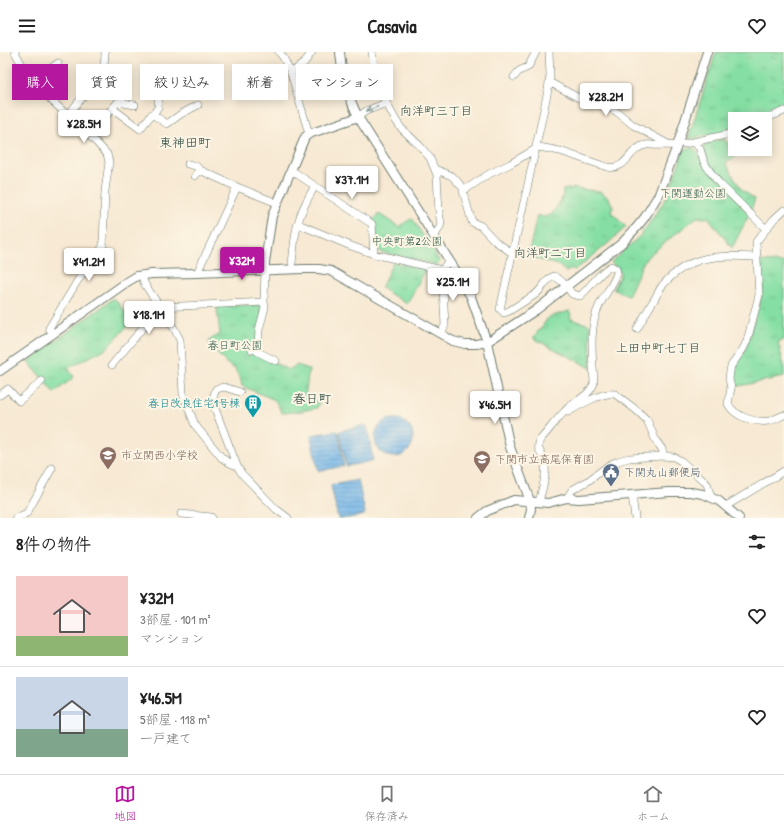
<!DOCTYPE html>
<html lang="ja">
<meta charset="utf-8">
<style>
:root{--surface:#fff;--page:#f6f6f6;--text:#222;--muted:#767676;--line:#e0e0e0;--accent:#b5179e}
body{margin:0;font-family:"Patrick Hand","Klee One",sans-serif;background:var(--page);color:var(--text);height:100vh;display:flex;flex-direction:column;font-size:15px;white-space:nowrap}
*{box-sizing:border-box;margin:0}
p{font-size:13px;color:var(--muted)}
.icon{flex:none;width:22px;height:22px;fill:none;stroke:currentColor;stroke-width:2;stroke-linecap:round;stroke-linejoin:round}
.map{position:relative;height:466px;overflow:hidden}
.panel{display:flex;flex-direction:column;background:var(--surface);flex:1}
.panel>*{flex:none}
.top-card{position:absolute;left:12px;top:12px;width:400px;height:36px;display:flex;gap:8px}
.buttons{position:absolute;left:728px;top:60px;display:grid;gap:8px}
.buttons a{display:grid;place-items:center;width:44px;height:44px;border-radius:0px;background:var(--surface);box-shadow:0 2px 10px #0003;font-size:20px}
.price{position:absolute;translate:-50% -34px;padding:0 9px;border-radius:4px;background:#fff;color:#222;font-size:13px;line-height:26px;filter:drop-shadow(0 1px 2px #0008)}
.price::after{content:'';position:absolute;left:50%;top:24px;width:12px;height:9px;margin-left:-6px;background:inherit;clip-path:polygon(0 0,100% 0,50% 100%)}
.price.current{background:var(--accent);color:#fff}
ul{padding:0;list-style:none}
li{display:flex;align-items:center;gap:12px;height:100px;padding:0 16px}
li+li{border-top:1px solid var(--line)}
li span{display:grid;place-items:center;flex:none;width:112px;height:80px;border-radius:0px;color:#555}
li>.icon{margin-inline-start:auto}
span .icon{width:48px;height:48px;fill:#fffc;stroke-width:1}
li b{font-size:17px}
h2{display:flex;justify-content:space-between;align-items:center;height:48px;padding:0 16px;font-size:17px}
.pill{padding:0 14px;border-radius:0px;background:var(--surface);box-shadow:0 2px 10px #0003;font-size:14px;line-height:36px}
.pill.current{background:var(--accent);color:#fff}
header{display:flex;justify-content:space-between;align-items:center;height:52px;padding:0 16px;background:var(--surface);font-size:18px;font-weight:700}
.menu{display:flex;justify-content:space-around;align-items:center;height:56px;border-top:1px solid var(--line);background:var(--surface);font-size:11px;color:var(--muted)}
.menu a{display:grid;justify-items:center;gap:2px}
.menu .current{color:var(--accent)}
.map>svg:first-child{display:block}
.grass{fill:url(#grass-tufts);stroke:#528e6c}
.water{fill:url(#water-rules);stroke:#497a8e}
.lines{fill:none;stroke-linecap:round;stroke-linejoin:round}
.minor-casing{stroke:#6b796c;stroke-width:8}
.tertiary-casing{stroke:#6b796c;stroke-width:10}
.minor{stroke:#fff;stroke-width:7}
.tertiary{stroke:#fff;stroke-width:8}
.oneway{stroke:#8f9e9a}
.labels{text-anchor:middle;dominant-baseline:central;stroke-width:4;stroke-linejoin:round;paint-order:stroke}
.park-label{font-size:11px;fill:#335d4a;stroke:#fcf5e5}
.culture-label{font-size:11px;fill:#0d838f;stroke:#fcf5e5;text-anchor:end}
.education-label{font-size:11px;fill:#785e54;stroke:#fcf5e5;text-anchor:start}
.service-label{font-size:11px;fill:#4e5e75;stroke:#fcf5e5;text-anchor:start}
.neighbourhood-label{font-size:12px;fill:#1f3d34;stroke:#fcf5e5}
.quarter-label{font-size:13px;fill:#1f3d34;stroke:#fcf5e5}
</style>
<header><svg class="icon" aria-label="menu" viewBox="0 0 24 24"><path d="M4 6h16M4 12h16M4 18h16"/></svg>Casavia<svg class="icon" aria-label="heart" viewBox="0 0 24 24"><path d="M12 20l-8-8c-3-5 5-10 8-4 3-6 11-1 8 4z"/></svg></header>
<div class="map">
<svg width="784" height="466" viewBox="0 0 784 466">
<defs>
<pattern id="grass-tufts" width="24" height="20" patternUnits="userSpaceOnUse"><rect width="24" height="20" fill="#85dfa4"/><path d="M3 7l-1-3M5 7V3M7 7l1-3M15 17l-1-3M17 17v-4M19 17l1-3" fill="none" stroke="#72c08e"/></pattern>
<pattern id="water-rules" width="6" height="5" patternUnits="userSpaceOnUse"><rect width="6" height="5" fill="#73b6e9"/><path d="M0 2.5h6" fill="none" stroke="#5e95be"/></pattern>
</defs>
<rect width="100%" height="100%" fill="#fcf5e5"/>
<filter id="ink" filterUnits="userSpaceOnUse"><feTurbulence type="fractalNoise" baseFrequency=".025" numOctaves="2"/><feDisplacementMap in="SourceGraphic" scale="8" xChannelSelector="R" yChannelSelector="G"/><feConvolveMatrix kernelMatrix="1 2 1 2 8 2 1 2 1" color-interpolation-filters="sRGB"/></filter>
<filter id="wash" filterUnits="userSpaceOnUse"><feTurbulence type="fractalNoise" baseFrequency=".012" numOctaves="4" result="noise"/><feDisplacementMap in="SourceGraphic" scale="16" xChannelSelector="R" yChannelSelector="G"/><feGaussianBlur stdDeviation="0.9" result="paint"/><feColorMatrix in="noise" values="0 0 0 0 0 0 0 0 0 0 0 0 0 0 0 0 0 1.4 0 .05"/><feComposite in="paint" operator="in"/></filter>
<g filter="url(#wash)">
<rect width="100%" height="100%" fill="#f7e9d3"/>
<path class="grass" d="M716,0h68v55l-26,12h-23v10l-4,2 -42,8h-1z
M724,87l14,16 -12,8 15,26 14,10 -4,11 -33,-33 -8,-12 -7,-17 3,-5z
M690,95l3,1 5,4 51,63 -17,33 -24,-31 -4,1 -7,-1 -49,39 -5,7 -15,33 -15,-7 7,-14v-3l-9,-10 29,-26 13,-18 13,-20 18,-48z
M575,136l26,4 8,6 4,9 -2,5 15,15 -21,19 -30,24 -3,-1 -6,3 -8,-7 -30,-9 9,-41 7,2 7,-2c5,-7 13,-16 12,-25z
M379,162l20,13 13,-9 28,44 -3,3 -56,-13 -5,-5v-24l-4,-2z
M761,209l23,2v77l-6,2 5,21h1v14l-50,10 -1,-15 1,-3 11,-18 17,-56z
M393,210l33,7 -19,35 -26,-16z
M114,246l18,23 -25,27 -39,20 6,9 -20,16 -26,-32z
M261,253l2,2 -7,45 32,18 9,-5 12,4 -4,28 15,6 -3,5 -15,3 -20,2 -7,-13 -33,-14 -1,-5 -6,-12 -9,-6 -17,-19 1,-4 10,-6 -3,-24 2,-4z
M570,259l1,8 19,6 1,43 -58,-30 16,-21z"/>
<path class="water" d="M375 386a19 19 0 1 1 38 0a19 19 0 1 1-38 0Z
M365,373l2,1 6,34 -1,1 -25,5 -1,-1 -7,-33 1,-1z
M336,379l2,1 6,34 -25,5 -1,-1 -7,-33 1,-2z
M358,428l7,33 -1,2 -17,3h-9l-7,-32 1,-1z"/>
</g>
<g filter="url(#ink)">
<g class="lines">
<g class="minor-casing">
<path id="minor" d="M15,0l7,13 14,19 12,13 48,45 11,12 2,8 -4,29 -2,55 -5,8 -20,26 -24,40 -5,8 4,6
M279,0l4,5 8,16 18,61
M372,0l4,27 5,14 14,26 6,9 19,18 10,12 7,17 2,38 2,10 -1,4 -6,10
M291,21l13,-10 8,-11
M514,25l5,-6 9,-4 8,-15
M549,30l30,16 24,6 14,8 16,13 35,19
M36,32l9,-9 2,-4 11,-8
M120,50l7,-12
M111,58l5,1 24,18 12,-15 15,10 14,-10 17,-9
M68,63l33,-41c3,-7 4,-14 4,-22
M153,63l5,-8 1,-14
M358,65l8,-6 20,-8
M765,67l19,-8
M89,83l29,-33 17,3
M694,90l6,7 4,13 5,8 9,12 48,47
M684,92l41,-9 10,-3
M188,112l8,2 4,4
M435,117l17,7 13,14
M291,118l81,54 2,30
M195,124l5,-6 37,17 35,14
M784,158l-10,9 -18,23 3,53 -12,46 -4,8 -12,17 -1,5 -1,8 2,9 -3,16c7,13 27,19 41,17 5,-1 10,-4 15,-6
M298,172l53,22 23,8 68,16
M512,201l-17,-12 -14,-15 -9,-4 -9,-31 26,-17 21,-10 29,-17 21,4 47,16c21,4 21,-19 39,-22 4,-1 8,1 12,0 7,0 13,0 19,1
M292,211c2,-14 2,-29 7,-43 3,-11 10,-24 16,-34
M197,221l40,-86
M142,223l2,8 31,47 5,10 3,54 12,31 27,33 8,5 7,3
M637,277c6,-10 11,-20 17,-29 3,-5 5,-10 8,-14 27,-32 56,-31 95,-29
M441,282l4,-9 -3,-55 7,-10
M255,297l3,3 18,9
M252,298l3,-1 3,-5 1,-14 6,-23 -1,-5 1,-32
M112,313l48,-58 104,-5
M240,340l-16,-5 -8,2 -4,12 25,65 5,8 34,35 12,9
M0,343l8,-6 11,12 23,-20
M568,360c12,-7 33,-20 47,-18l20,15 12,11 9,21 6,8 2,7
M632,443l3,23
M567,446l5,-8 16,-9 21,-16 9,-4 11,-3 35,-2 10,1 7,4 8,7 18,16 4,13
M539,450c3,-13 9,-29 5,-42 -3,-9 -8,-10 -4,-20 9,-10 16,-20 25,-29 9,-10 25,-15 29,-28 -1,-25 -6,-54 5,-77 6,-12 14,-21 18,-33l-1,-4 -5,-3c-14,8 -19,20 -31,30l-8,-2c-5,-8 -10,-14 -18,-18 -8,3 -11,12 -18,18l-27,17 -5,2 -4,-4 28,-125 20,-94 2,-15 -1,-23
M726,454l58,-35
M181,462l30,3 1,1
M16,466l11,-5 25,-45"/>
</g>
<g class="tertiary-casing">
<path id="tertiary" d="M340,0l3,28 5,14 10,23 98,154 15,26 16,45 23,105 20,54 1,8 -2,9
M265,218v-8l7,-46 33,-79 4,-3 49,-17
M0,319l127,-89 10,-6 15,-2 45,-1 106,-4h16l12,2 122,70 12,3h11l11,-2 49,-32 86,-67 14,-15 9,-11 14,-23 18,-48 30,-94
M478,466l9,-7 27,-11 34,3 19,-5 12,1 90,-7h22l12,2 16,7 20,17"/>
</g>
<use href="#minor" class="minor"/>
<use href="#tertiary" class="tertiary"/>
</g>
<defs><path id="oneway-shaft" d="M-6 0H5M1.5-3L5.5 0L1.5 3" fill="none" stroke-width="1.6" stroke-linecap="round" stroke-linejoin="round"/></defs>
<use class="oneway" href="#oneway-shaft" transform="translate(372 57) rotate(158)"/>
</g>
<defs>
<g id="building-pin" transform="scale(0.9)"><path d="M0 17L-7.5 6A9.5 9.5 0 1 1 7.5 6Z" fill="#0f9aa8" stroke="#fcf5e5"/><path d="M-4-6H4V6H1V3H-1V6H-4ZM-2.5-4.3h1.7v1.8h-1.7ZM.8-4.3h1.7v1.8H.8ZM-2.5-1h1.7V.8h-1.7ZM.8-1h1.7V.8H.8Z" fill="#fff"/></g>
<g id="school-pin" transform="scale(0.9)"><path d="M0 17L-7.5 6A9.5 9.5 0 1 1 7.5 6Z" fill="#8d6e63" stroke="#fcf5e5"/><path d="M0-5L7-2L0 1L-7-2ZM-4 1L0 2.5L4 1V4Q0 6-4 4Z" fill="#fff"/></g>
<g id="civic-pin" transform="scale(0.9)"><path d="M0 17L-7.5 6A9.5 9.5 0 1 1 7.5 6Z" fill="#5c6f8a" stroke="#fcf5e5"/><path d="M-.6-6.5H3V-4.5H.6V-3L4-1V1h2V6H-6V1h2V-1L-.6-3ZM-1.2 2.5V6h2.4V2.5Z" fill="#fff"/></g>
</defs>
<g fill-rule="evenodd">
<use href="#building-pin" x="253" y="351"/>
<use href="#school-pin" x="108" y="403"/>
<use href="#school-pin" x="482" y="407"/>
<use href="#civic-pin" x="611" y="420"/>
</g>
<g class="labels">
<g class="park-label">
<text x="693" y="141">下関運動公園</text>
<text x="407" y="189">中央町第2公園</text>
<text x="235" y="293">春日町公園</text>
</g>
<g class="culture-label">
<text x="240" y="351">春日改良住宅1号棟</text>
</g>
<g class="education-label">
<text x="121" y="403">市立関西小学校</text>
<text x="495" y="407">下関市立高尾保育園</text>
</g>
<g class="service-label">
<text x="624" y="420">下関丸山郵便局</text>
</g>
<g class="neighbourhood-label">
<text x="436" y="58">向洋町三丁目</text>
<text x="550" y="200">向洋町二丁目</text>
<text x="658" y="295">上田中町七丁目</text>
</g>
<g class="quarter-label">
<text x="185" y="90">東神田町</text>
<text x="312" y="346">春日町</text>
</g>
</g>
</svg>
<div class="buttons">
<a><svg class="icon" aria-label="layers" viewBox="0 0 24 24"><path d="M12 4l9 5-9 5-9-5zM3 14l9 5 9-5"/></svg></a>
</div>
<b class="price" style="left:606px;top:65px">¥28.2M</b>
<b class="price" style="left:84px;top:92px">¥28.5M</b>
<b class="price" style="left:352px;top:148px">¥37.1M</b>
<b class="price current" style="left:242px;top:229px">¥32M</b>
<b class="price" style="left:89px;top:230px">¥41.2M</b>
<b class="price" style="left:453px;top:250px">¥25.1M</b>
<b class="price" style="left:149px;top:283px">¥18.1M</b>
<b class="price" style="left:495px;top:373px">¥46.5M</b>
<div class="top-card">
<a class="pill current">購入</a>
<a class="pill">賃貸</a>
<a class="pill">絞り込み</a>
<a class="pill">新着</a>
<a class="pill">マンション</a>
</div>
</div>
<section class="panel">
<h2>8件の物件<svg class="icon" aria-label="filters" viewBox="0 0 24 24"><path d="M4 7h16M4 17h16"/><circle cx="9" cy="7" r="2"/><circle cx="15" cy="17" r="2"/></svg></h2>
<ul>
<li><span style="background:linear-gradient(#f6c9c9 75%,#8fb573 0)"><svg class="icon" aria-label="home" viewBox="0 0 24 24"><path d="M3 11l9-7 9 7M6 9v11h12V9"/></svg></span><div><b>¥32M</b><p>3部屋 · 101 m²</p><p>マンション</p></div><svg class="icon" aria-label="heart" viewBox="0 0 24 24"><path d="M12 20l-8-8c-3-5 5-10 8-4 3-6 11-1 8 4z"/></svg></li>
<li><span style="background:linear-gradient(#c9d6e8 65%,#7fa58c 0)"><svg class="icon" aria-label="home" viewBox="0 0 24 24"><path d="M3 11l9-7 9 7M6 9v11h12V9"/></svg></span><div><b>¥46.5M</b><p>5部屋 · 118 m²</p><p>一戸建て</p></div><svg class="icon" aria-label="heart" viewBox="0 0 24 24"><path d="M12 20l-8-8c-3-5 5-10 8-4 3-6 11-1 8 4z"/></svg></li>
</ul>
</section>
<nav class="menu">
<a class="current"><svg class="icon" aria-label="map" viewBox="0 0 24 24"><path d="M3 6l6-2 6 2 6-2v14l-6 2-6-2-6 2zM9 4v14M15 6v14"/></svg>地図</a>
<a><svg class="icon" aria-label="saved" viewBox="0 0 24 24"><path d="M7 4h10v16l-5-4-5 4z"/></svg>保存済み</a>
<a><svg class="icon" aria-label="home" viewBox="0 0 24 24"><path d="M3 11l9-7 9 7M6 9v11h12V9"/></svg>ホーム</a>
</nav>
